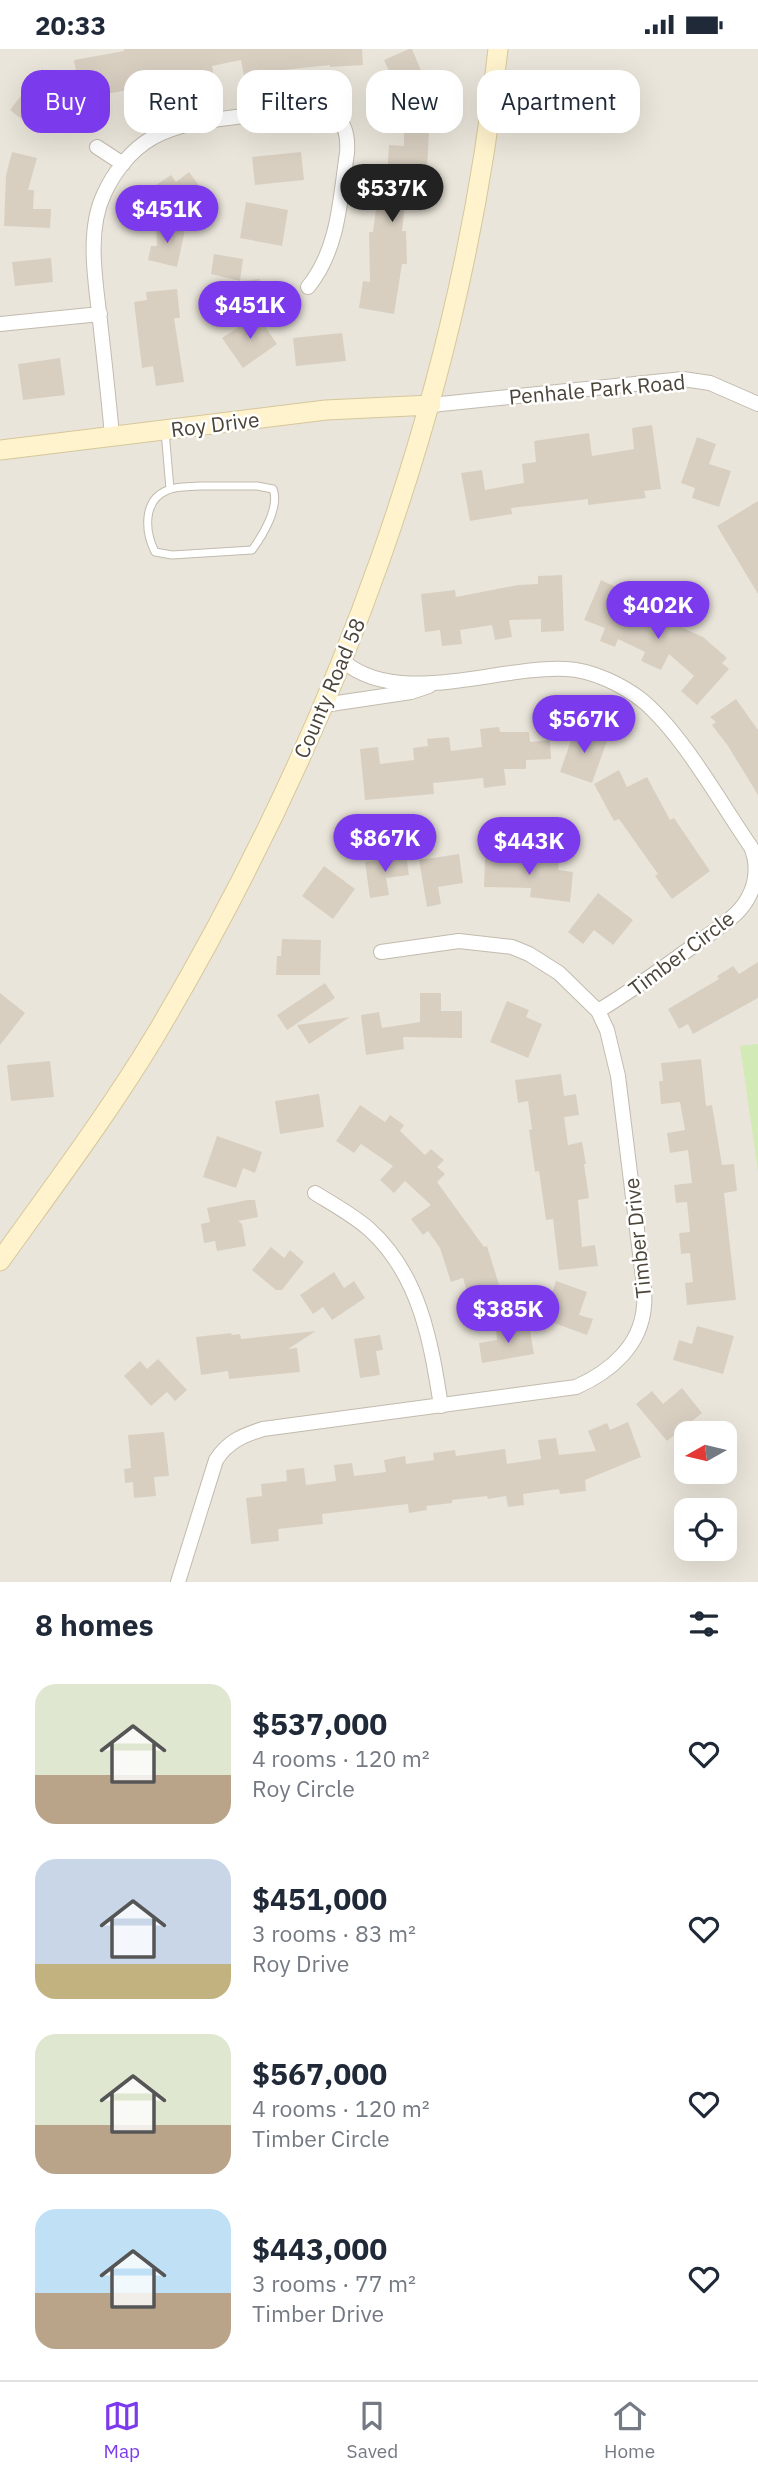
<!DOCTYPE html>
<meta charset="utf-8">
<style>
:root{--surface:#fff;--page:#f2f2f3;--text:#1f2937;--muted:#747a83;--line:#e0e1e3;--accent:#7c3aed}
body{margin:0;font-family:"IBM Plex Sans",sans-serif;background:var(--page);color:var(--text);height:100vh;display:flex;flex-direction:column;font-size:26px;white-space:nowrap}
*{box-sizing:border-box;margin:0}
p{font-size:23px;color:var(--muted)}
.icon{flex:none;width:38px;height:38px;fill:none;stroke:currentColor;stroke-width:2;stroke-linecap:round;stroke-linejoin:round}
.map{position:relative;height:1533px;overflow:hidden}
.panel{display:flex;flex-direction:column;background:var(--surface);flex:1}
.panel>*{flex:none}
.banner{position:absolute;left:21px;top:21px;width:718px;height:63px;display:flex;gap:14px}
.needle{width:46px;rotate:262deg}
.controls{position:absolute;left:674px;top:1372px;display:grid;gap:14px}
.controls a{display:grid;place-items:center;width:63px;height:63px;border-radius:14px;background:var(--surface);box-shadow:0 7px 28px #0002;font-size:35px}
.price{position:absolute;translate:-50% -60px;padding:0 16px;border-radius:24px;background:var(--accent);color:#fff;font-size:23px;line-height:46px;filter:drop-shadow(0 2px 4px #0008)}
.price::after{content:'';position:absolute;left:50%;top:42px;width:21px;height:16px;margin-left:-10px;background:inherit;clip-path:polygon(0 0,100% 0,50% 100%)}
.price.current{background:#222;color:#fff}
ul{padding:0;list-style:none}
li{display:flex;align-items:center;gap:21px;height:175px;padding:0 35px}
li span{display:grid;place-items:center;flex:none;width:196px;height:140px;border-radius:21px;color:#555}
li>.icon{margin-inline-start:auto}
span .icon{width:84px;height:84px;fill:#fffc;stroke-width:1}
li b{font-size:30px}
h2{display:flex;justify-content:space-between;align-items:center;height:84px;padding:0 35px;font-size:30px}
.pill{padding:0 24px;border-radius:21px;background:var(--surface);box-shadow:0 7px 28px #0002;font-size:24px;line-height:63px}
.pill.current{background:var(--accent);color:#fff}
.status{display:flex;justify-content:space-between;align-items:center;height:49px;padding:0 35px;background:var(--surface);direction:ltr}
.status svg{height:19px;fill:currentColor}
.tabs{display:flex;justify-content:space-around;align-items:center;height:98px;border-top:2px solid var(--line);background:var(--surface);font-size:19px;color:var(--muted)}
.tabs a{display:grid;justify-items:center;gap:4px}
.tabs .current{color:var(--accent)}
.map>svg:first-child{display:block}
.residential{fill:#eae5da;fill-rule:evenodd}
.green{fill:#d2eab5}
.building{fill:#d8cfc1}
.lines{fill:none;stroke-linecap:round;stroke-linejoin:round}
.lane-casing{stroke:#c2bbae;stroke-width:9}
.street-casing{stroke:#c2bbae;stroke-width:16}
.secondary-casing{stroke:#d6c79b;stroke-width:21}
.lane{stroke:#fff;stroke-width:7}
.street{stroke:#fff;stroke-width:14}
.secondary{stroke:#fff3cd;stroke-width:19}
.labels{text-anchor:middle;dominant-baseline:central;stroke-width:5;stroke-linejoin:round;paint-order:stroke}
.street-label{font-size:21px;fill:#4b4439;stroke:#fff}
</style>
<div class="status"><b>20:33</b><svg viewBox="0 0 49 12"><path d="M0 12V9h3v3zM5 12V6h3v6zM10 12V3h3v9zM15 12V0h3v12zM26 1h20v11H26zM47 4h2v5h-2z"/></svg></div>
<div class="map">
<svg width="758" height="1533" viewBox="0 0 758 1533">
<rect width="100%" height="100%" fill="#f6f3ec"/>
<path class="residential" d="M0,0h758v1533h-758zM686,1384h38v39h-38zM686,1461h38v39h-38z"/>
<path class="green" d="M758,995v127l-18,-125z"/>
<path class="building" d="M124,0h238l1,16 -33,2v-2l-66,7 1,5 -20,4 -4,-21 -29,6 3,16 -36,6 -3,-15 -30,3 2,20 -19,2 -1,-8 -32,6 -2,-10 -15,3 -5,-29 50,-9z
M409,0h3l18,43 -26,12 -20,-44z
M42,20l24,19 -32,41 -24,-19z
M404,81l25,1 -2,38 -18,-1 -7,63h4l1,33h-5l-8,50 -35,-6 4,-27 7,1 -1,-50h4l7,-55 7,1 2,-33 15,1z
M12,103l25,6 -9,32h6l-1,19h18l-1,19 -46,-2 2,-51z
M301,103l3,28 -49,5 -3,-28z
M189,123l14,19 -11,2 11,2 -29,21 -21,-29 18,-12 5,7z
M246,153l42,8 -6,36 -42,-8z
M156,174l29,7 -8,37 -29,-7 3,-14h6z
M214,205l29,5 -3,22 -29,-7z
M51,209l2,24 -38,4 -3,-24z
M260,230l-3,18 -48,-7v-5z
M177,240l3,29h-6l10,64 -28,4 -3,-20 -11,2 -8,-66 13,-2 -1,-8z
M257,266l20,29 -34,24 -21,-30z
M342,284l4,28 -50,5 -3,-28z
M60,309l5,37 -42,5 -5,-36z
M652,376l9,64 -17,2 2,7 -58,7v-6l-77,9 1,6 -42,7 -9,-48 21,-3 3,20 39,-7 -2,-19 14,-2 -2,-21 55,-8 3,23 42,-7 -2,-21z
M697,388l19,7 -7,20 22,7 -12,36 -27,-9 3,-10 -14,-5z
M758,452v93l-41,-68z
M562,526l2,56 -23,1v-13l-32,1 3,17 -17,3 -3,-15 -32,5 2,14 -20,2 -2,-16 -15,2 -4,-38 34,-4 1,7 62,-12 20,-1v-8z
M601,531l19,9 -6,14 31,13 2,-4 56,25 24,21 -5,5 7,6 -32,36 -16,-14 13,-15 -25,-22 -8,16 -20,-9 4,-9 -27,-13 -3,8 -15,-6 5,-13 -21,-8z
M736,650l22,31v65l-30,-49 -16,-21 4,-3 -6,-5z
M576,677l32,12 -16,45 -32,-11z
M499,678l1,5h29l1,10 20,-2 1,19 -25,1v9h-22l2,16 -22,3 -1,-10 -50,5 1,11 -69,6 -5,-51 18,-2 2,17 34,-4 -1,-12 15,-2 -1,-7 22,-2 2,14 31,-4 -2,-18z
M619,721l8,17 20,-10 23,43 4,-2 36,53 -38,28 -17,-23 3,-2 -39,-55 -5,2 -20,-37z
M459,805l4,29 -25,4 3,17 -14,3 -8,-47z
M406,806l3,20 -23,3 3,17 -19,3 -5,-36z
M485,807l74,4 -1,10 15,2 -3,30 -40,-5 1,-9 -47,-1z
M324,817l31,23 -22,30 -31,-23z
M598,844l35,27 -20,25 -19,-15 -11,14 -15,-12z
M282,890l39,1 -1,35h-44l1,-19h4z
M758,913v36l-65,36 -5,-10 -9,5 -11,-20 51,-30 -2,-3 16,-10 6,8z
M325,934l10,15 -48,32 -10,-15z
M0,944l25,20 -25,32z
M420,944h21v18h21v27l-59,-1 1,12 -38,6 -5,-40 18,-3 3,16 38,-6z
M507,952l22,9 -3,7 16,7 -14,34 -38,-16z
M350,968l-41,27 -12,-19z
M701,1010l5,47 6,-1 10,60 12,-1 3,27 -13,2 12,107 -49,5 -2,-22 8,-1 -3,-29 -9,1 -2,-21 11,-1 -3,-30 -11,1 -2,-18 18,-2 -4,-33 -18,3 -3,-20 18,-3 -5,-28 -19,2 -2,-23h4l-2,-18z
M50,1012l4,36 -43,4 -4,-36z
M561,1025l3,22 12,-2 3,21 -15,2 4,28 14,-3 4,22h-2l5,34 -11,2 4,47 13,-2 3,21 -39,4 -6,-51 -7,1 -7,-49 -4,1 -6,-42 3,-1 -4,-28 -10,2 -3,-23z
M319,1045l5,33 -44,7 -5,-33z
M360,1056l25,17 5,-7 14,10 -4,6 25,24 6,-6 13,11 -7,7 8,7 -8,8 47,65 3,-1 13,42 -31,10 -6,-20 -12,4 -11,-34 -12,-17 -5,4 -12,-16 20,-14 -26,-24 -11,12 -14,-13 13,-14 -32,-22 -7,9 -18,-12z
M217,1087l45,16 -7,21 -12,-5 -7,20 -33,-11z
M248,1151h7l3,17 -20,4 4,3 4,22 -29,5 -2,-10 -11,2 -3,-19 9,-2 -3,-14z
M271,1198l13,11 6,-8 14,12 -22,28h-6l-24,-20z
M334,1223l10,16 10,-7 11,17 -33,22 -9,-13 -10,7 -13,-19z
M556,1232l31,11 -8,23 14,4 -6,16 -44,-16z
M529,1276l5,29 -52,9 -3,-20 18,-3 -1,-10z
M697,1277l37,10 -11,38 -50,-14 6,-20 13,4z
M316,1282l-28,18 9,-1 3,24 -71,7 -1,-8 -27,4 -5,-38 35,-4 1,2 8,-1 1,5z
M380,1286l3,15 -7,1 4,24 -20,3 -6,-39z
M158,1310l29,31 -12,11 -8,-9 -16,14 -27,-30 16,-15 7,8z
M682,1339l20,25 -35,28 -31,-37 16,-13 11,13z
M628,1373l13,35 -56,23 1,11 -26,3 -1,-5 -36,5 1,11 -16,2 -2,-11 -18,3 -1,-3 -35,4v3l-26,3 1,4 -18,3 -1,-9 -86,10 1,10 -45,5 1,12 -28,3 -5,-46 16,-2 -1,-12 26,-3 -1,-11 18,-2 2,17 30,-4 -2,-16 18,-2 2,13 32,-4 -2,-12 21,-4 1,8 28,-4 -1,-7 22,-3 1,6 49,-7 2,15 34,-5 -3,-19 18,-2 3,17 37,-4 -8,-20 19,-8 3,7z
M164,1383l5,44 -15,1 2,19 -22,2 -1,-16 -8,1 -1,-14 7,-1 -3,-33z"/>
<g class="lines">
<g class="lane-casing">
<path id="lane" d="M165,382l5,58
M200,437h57l16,3c7,18 -10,46 -21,61l-80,5 -17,-3c-10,-20 -13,-52 13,-62 9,-4 22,-3 32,-4z"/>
</g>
<g class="street-casing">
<path id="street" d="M97,98l26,17
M0,275l100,-10
M431,356l252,-26 27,4 48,21
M112,387c-3,-35 -7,-70 -11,-106 -4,-42 -16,-96 3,-136 10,-22 27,-44 48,-56 32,-18 72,-19 108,-24 18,-2 36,-6 53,-5 7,1 14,3 20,6 14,8 15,24 14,38 -7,46 -8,96 -39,134
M343,612c56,48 157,4 223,8 26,1 57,16 77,32 40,34 77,101 108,146 7,16 6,35 -3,51 -10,19 -32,31 -48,43 -34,25 -67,49 -102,70
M324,656l87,-13 18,-6
M315,1144c18,11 38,22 54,36 51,46 62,113 72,177
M178,1533l38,-122c12,-19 28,-25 47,-31l313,-42c34,-15 65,-41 68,-81 1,-9 0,-19 -1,-28l-25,-202 -11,-46 -9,-19 -39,-38 -30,-19 -17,-7 -53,-6 -78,11"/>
</g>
<g class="secondary-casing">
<path id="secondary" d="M0,401l326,-40 105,-5
M0,1212c53,-74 108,-147 155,-225 180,-303 305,-636 343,-987"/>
</g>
<use href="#lane" class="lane"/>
<use href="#street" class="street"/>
<use href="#secondary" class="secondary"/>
</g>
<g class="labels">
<g class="street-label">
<text transform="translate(597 340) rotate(-5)">Penhale Park Road</text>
<text transform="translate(215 375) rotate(-7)">Roy Drive</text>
<text transform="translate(329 639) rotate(-67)">County Road 58</text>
<text transform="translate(681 904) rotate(-37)">Timber Circle</text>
<text transform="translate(637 1189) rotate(-96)">Timber Drive</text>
</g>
</g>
</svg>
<div class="controls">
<a><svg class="needle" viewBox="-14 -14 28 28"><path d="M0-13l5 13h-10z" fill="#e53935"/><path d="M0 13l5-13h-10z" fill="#747a83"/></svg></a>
<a><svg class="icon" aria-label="locate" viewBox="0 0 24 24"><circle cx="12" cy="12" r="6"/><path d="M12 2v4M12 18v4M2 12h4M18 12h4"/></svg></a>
</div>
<b class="price current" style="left:392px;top:175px">$537K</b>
<b class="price" style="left:167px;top:196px">$451K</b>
<b class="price" style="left:250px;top:292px">$451K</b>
<b class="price" style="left:658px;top:592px">$402K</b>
<b class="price" style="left:584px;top:706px">$567K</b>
<b class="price" style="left:385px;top:825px">$867K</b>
<b class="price" style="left:529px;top:828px">$443K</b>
<b class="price" style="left:508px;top:1296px">$385K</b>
<div class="banner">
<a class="pill current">Buy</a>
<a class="pill">Rent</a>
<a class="pill">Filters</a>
<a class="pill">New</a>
<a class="pill">Apartment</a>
</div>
</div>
<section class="panel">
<h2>8 homes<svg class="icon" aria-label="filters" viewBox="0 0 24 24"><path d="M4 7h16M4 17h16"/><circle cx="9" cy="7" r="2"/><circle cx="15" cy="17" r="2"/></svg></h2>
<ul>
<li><span style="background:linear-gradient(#dfe7d0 65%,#b9a48a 0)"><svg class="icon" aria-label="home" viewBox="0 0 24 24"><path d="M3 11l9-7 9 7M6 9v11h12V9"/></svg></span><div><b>$537,000</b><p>4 rooms · 120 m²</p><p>Roy Circle</p></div><svg class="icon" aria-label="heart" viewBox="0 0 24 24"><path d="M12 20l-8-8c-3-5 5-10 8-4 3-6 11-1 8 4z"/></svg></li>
<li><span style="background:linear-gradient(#c9d6e8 75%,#c2b280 0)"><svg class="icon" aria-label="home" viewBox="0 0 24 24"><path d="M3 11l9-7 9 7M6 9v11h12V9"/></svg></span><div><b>$451,000</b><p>3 rooms · 83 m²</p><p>Roy Drive</p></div><svg class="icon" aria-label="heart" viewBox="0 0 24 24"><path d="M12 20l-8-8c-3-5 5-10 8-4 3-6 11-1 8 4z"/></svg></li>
<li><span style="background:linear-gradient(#dfe7d0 65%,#b9a48a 0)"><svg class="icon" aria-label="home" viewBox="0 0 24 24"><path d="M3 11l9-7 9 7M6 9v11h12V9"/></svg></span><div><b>$567,000</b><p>4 rooms · 120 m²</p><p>Timber Circle</p></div><svg class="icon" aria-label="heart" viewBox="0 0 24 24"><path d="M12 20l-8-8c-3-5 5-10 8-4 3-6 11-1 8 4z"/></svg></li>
<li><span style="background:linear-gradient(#bfe0f5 60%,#b9a48a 0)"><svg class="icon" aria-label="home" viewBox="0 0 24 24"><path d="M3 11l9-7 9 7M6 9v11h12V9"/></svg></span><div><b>$443,000</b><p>3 rooms · 77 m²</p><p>Timber Drive</p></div><svg class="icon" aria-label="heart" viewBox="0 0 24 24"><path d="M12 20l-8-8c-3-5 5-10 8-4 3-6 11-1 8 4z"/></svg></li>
</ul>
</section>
<nav class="tabs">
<a class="current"><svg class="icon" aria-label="map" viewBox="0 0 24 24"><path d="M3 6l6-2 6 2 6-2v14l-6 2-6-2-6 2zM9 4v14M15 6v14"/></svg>Map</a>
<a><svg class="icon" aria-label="saved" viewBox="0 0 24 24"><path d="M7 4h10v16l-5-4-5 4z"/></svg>Saved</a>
<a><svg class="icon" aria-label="home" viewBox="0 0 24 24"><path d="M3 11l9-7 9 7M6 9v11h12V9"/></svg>Home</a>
</nav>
